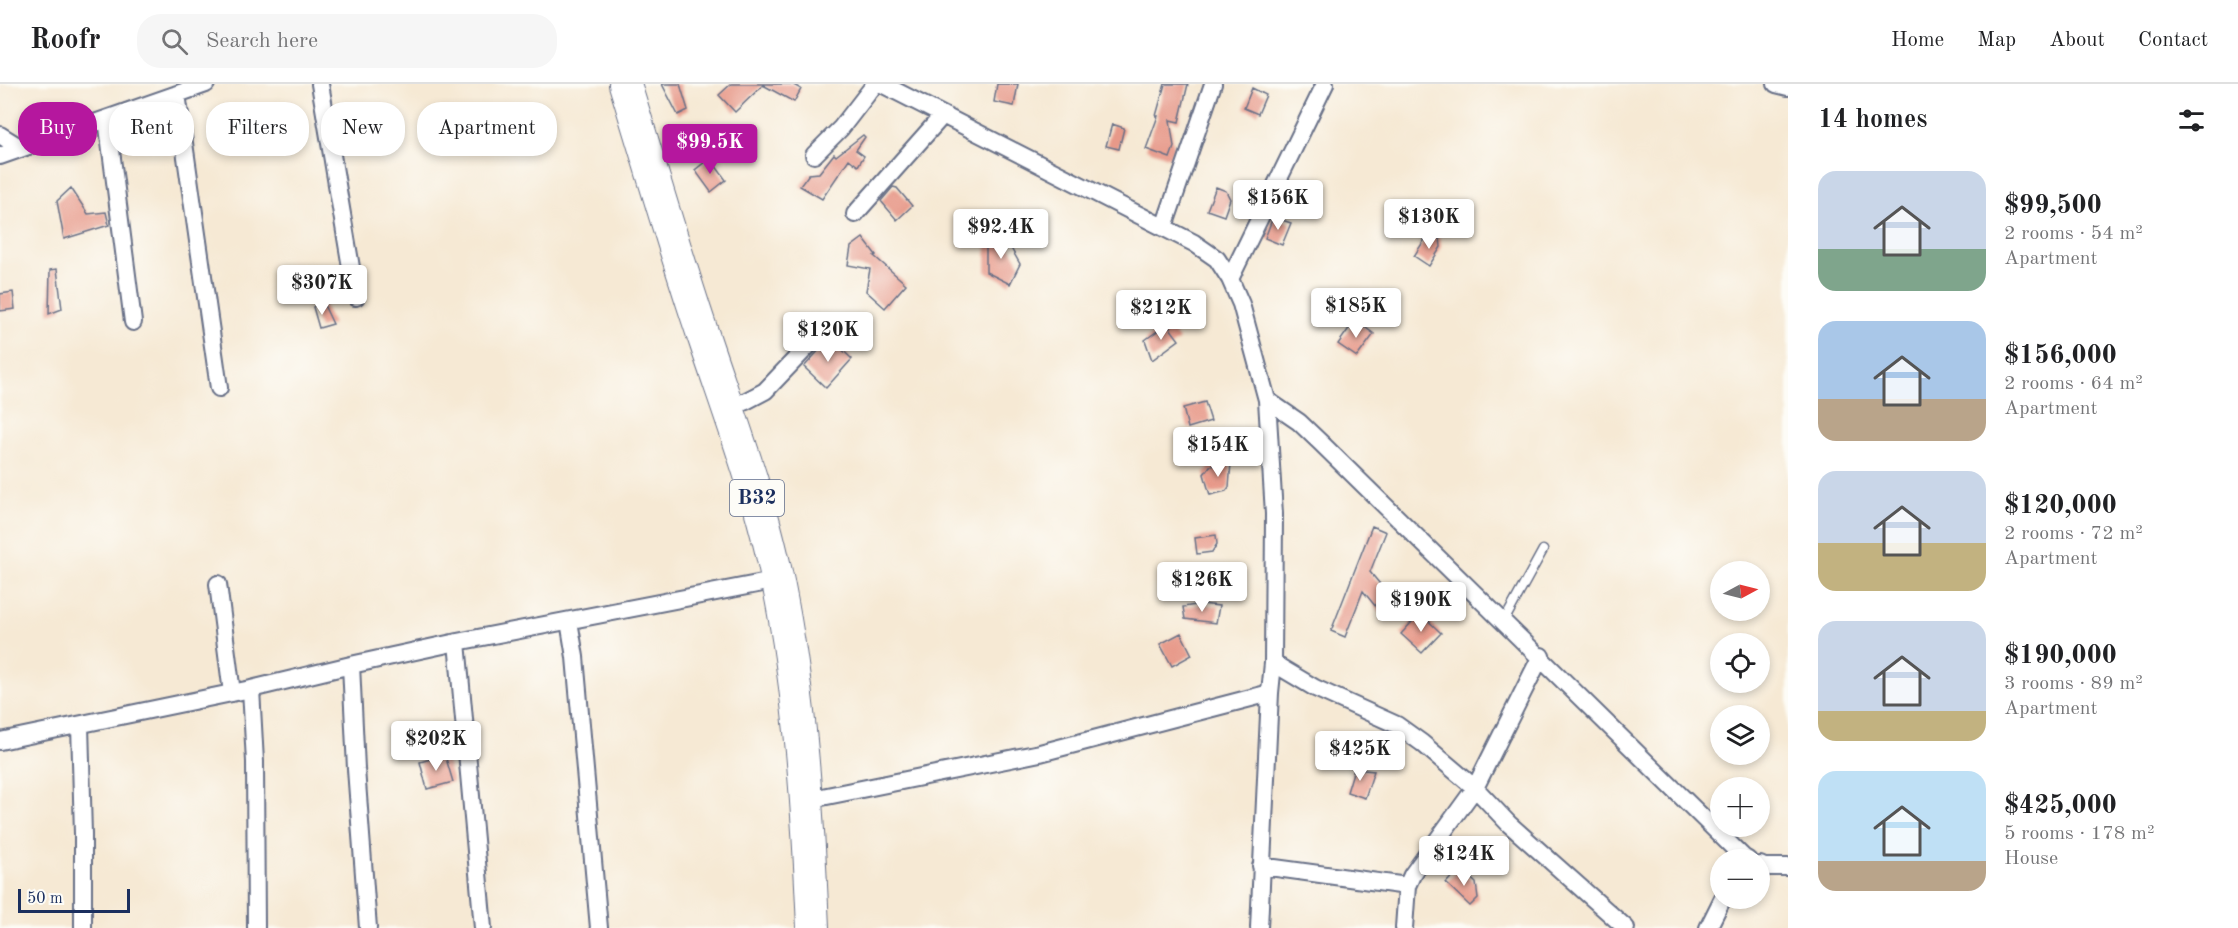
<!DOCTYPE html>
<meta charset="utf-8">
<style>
:root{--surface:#fff;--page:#f6f6f6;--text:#202124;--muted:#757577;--line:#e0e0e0;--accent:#b5179e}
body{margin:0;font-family:"Old Standard TT",serif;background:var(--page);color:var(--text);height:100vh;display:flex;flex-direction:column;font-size:22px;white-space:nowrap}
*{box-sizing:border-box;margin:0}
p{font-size:20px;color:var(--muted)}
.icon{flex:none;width:33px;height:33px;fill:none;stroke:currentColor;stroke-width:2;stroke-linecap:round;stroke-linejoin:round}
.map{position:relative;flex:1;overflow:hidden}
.side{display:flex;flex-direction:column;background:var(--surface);width:450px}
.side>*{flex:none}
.hud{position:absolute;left:18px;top:18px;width:570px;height:54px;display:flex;gap:12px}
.needle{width:39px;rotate:83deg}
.buttons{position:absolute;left:1710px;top:477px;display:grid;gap:12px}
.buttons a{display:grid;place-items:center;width:60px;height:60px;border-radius:50%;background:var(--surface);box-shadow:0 3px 9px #0003;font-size:30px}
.scale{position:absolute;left:18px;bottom:15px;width:112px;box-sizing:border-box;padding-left:6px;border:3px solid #1b2f5e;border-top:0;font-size:16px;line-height:21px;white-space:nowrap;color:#1b2f5e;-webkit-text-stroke:4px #fdfcf7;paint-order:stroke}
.price{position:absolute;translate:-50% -51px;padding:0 14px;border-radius:6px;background:#fff;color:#222;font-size:20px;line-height:39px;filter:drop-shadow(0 2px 3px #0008)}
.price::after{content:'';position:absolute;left:50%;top:36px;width:18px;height:14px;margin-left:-9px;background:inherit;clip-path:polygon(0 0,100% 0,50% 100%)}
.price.active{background:var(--accent);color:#fff}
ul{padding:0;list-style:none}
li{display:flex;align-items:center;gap:18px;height:150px;padding:0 30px}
li span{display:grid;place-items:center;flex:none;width:168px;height:120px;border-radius:18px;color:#555}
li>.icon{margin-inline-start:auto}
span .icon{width:72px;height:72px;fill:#fffc;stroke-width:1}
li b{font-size:26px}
h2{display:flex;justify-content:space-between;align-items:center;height:72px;padding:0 30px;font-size:26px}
.tag{padding:0 21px;border-radius:24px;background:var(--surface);box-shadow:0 3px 9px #0003;font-size:21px;line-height:54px}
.tag.active{background:var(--accent);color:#fff}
header{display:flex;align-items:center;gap:36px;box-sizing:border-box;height:84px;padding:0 30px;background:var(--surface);border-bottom:2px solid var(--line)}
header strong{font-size:28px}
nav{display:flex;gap:33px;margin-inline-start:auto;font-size:21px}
.search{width:420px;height:54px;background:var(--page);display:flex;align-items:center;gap:15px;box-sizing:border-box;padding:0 21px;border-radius:24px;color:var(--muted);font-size:22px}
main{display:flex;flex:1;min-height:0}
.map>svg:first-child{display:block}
.building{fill:#e79989}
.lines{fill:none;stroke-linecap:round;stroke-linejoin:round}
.lane-casing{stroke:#687087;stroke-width:11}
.street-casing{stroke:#687087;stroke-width:20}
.highway-casing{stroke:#687087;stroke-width:34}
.lane{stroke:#fff;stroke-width:8}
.street{stroke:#fff;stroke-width:16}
.highway{stroke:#fff;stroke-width:32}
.labels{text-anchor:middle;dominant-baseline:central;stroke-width:6;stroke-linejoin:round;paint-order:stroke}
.shield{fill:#fdfcf7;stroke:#5f6c8c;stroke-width:1.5}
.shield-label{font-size:21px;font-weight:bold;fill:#1b2f5e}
</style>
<header>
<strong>Roofr</strong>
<div class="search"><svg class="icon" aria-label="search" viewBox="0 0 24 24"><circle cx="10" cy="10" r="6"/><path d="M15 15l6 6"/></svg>Search here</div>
<nav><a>Home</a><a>Map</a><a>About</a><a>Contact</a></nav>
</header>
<main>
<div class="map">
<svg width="1788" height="844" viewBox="0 0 1788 844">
<rect width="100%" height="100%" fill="#fdfcf7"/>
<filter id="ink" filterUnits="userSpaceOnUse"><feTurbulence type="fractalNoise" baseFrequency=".0167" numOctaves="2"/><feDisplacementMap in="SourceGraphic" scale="12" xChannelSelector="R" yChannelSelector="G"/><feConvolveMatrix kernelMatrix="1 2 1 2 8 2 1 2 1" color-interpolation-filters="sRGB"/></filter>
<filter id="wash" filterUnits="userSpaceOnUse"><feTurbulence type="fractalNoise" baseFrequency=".008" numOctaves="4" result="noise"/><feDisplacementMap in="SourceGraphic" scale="24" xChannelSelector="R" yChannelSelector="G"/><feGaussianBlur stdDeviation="1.35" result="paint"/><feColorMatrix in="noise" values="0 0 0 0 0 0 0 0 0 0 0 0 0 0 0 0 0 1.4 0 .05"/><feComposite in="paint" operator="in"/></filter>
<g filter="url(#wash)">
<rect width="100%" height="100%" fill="#f6e9d4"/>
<g id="blocks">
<path class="building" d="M662,0h18l8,26 -10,5z
M731,0h61l9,5 -7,13 -31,-17 -28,27 -16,-17z
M997,0h21l-4,22 -20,-4z
M1165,0h23l-9,38 -9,-2 4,27 -4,11 -24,-9 12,-33h-2z
M1252,4l14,7 -8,19 -14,-6z
M1112,40l12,4 -5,21 -13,-3z
M863,51l2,2 -9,13 8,6 -6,10 -9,-7 -27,40 -22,-13 9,-12 10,-1 15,-19 2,2z
M710,74l16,22 -15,12 -16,-22z
M893,103l4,1 15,18 -15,14 -16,-19z
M1216,103l10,4 4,8 -6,17 -17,-6z
M71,104l17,26 18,-2 3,13 -45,14 -7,-38z
M1273,133l18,6 -9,22 -17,-7z
M1004,152l16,28 -10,20 -24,-12v-26z
M1427,152l13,2 1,9 -12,19 -15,-10z
M863,154l13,17 -2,1 32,28 -21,24 -19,-17 4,-22 -22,-4 3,-18z
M57,185l5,40 -13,5 1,-44z
M13,208l2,17 -15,2v-17z
M322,217l11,23 -14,4 -6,-21z
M1355,236l19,14 -17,23 -19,-13z
M1167,240l12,16 -27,20 -7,-20z
M830,254l22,21 -26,29 -22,-21z
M1205,318l6,19 -23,7 -5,-20z
M1231,379l-2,24 -3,4 -16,4 -6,-21 6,-8z
M1372,442l14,6 -16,40 29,35 -14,11 -22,-27 -18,46 -14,-6z
M1216,451l1,9 -5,8 -15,2 -2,-16z
M1202,520l17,2 -3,17 -31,-4 -2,-12z
M1420,529l21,20 -19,20 -21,-19z
M1181,549l11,22 -20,11 -12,-22z
M445,671l8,27 -26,7 -7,-27z
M1354,685l20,2 -9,27 -18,-6z
M1460,784l16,15 2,15 -8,8 -24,-23z"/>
</g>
</g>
<g filter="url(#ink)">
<use href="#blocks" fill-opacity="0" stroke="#687087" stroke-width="1.5"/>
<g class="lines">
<g class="lane-casing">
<path id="lane" d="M1504,537l39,-71"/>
</g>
<g class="street-casing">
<path id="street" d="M320,0l36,213
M882,0l312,159 23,16 13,20 11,25 26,96 7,114 -1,149 -3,30 -11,235
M1776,0l12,3
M177,10l42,294
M107,35l26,203
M0,51l21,13
M814,71l27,-27 34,-44
M0,72l206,-72
M855,130l88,-99
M1164,143l49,-143
M1230,195l95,-195
M1267,316l32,22 22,21 422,414 5,3
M728,324l18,-7 19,-10 61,-64
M218,500l14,109
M569,537l6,36 24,271
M457,558l26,286
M1273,579l42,25 82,37 25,18 53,45 34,36 117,104
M351,581l5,104 12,159
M251,605l4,73 1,166
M80,641l3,109v94
M0,657l251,-52 100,-24 106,-23 321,-62
M807,716l233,-47 230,-60
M1760,781l4,2h24
M1261,782l146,20
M1404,844l3,-42 5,-11 63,-87 66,-132
M1708,844l15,-30"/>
</g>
<g class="highway-casing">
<path id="highway" d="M625,0c26,84 50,168 78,251 27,81 58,162 75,247 23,114 30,230 35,346"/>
</g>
<use href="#lane" class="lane"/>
<use href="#street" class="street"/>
<use href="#highway" class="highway"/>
</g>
</g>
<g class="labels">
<rect class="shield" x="730" y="396" width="54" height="36" rx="4.5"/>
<g class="shield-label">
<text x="757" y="414">B32</text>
</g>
</g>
</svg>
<div class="buttons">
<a><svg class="needle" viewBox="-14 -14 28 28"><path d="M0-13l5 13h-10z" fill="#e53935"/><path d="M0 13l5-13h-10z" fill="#757577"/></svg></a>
<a><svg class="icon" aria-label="locate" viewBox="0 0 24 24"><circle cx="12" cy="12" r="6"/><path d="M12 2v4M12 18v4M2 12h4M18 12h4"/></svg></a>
<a><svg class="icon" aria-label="layers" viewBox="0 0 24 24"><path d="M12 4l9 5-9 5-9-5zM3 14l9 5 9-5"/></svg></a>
<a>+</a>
<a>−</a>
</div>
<div class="scale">50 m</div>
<b class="price active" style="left:710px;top:91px">$99.5K</b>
<b class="price" style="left:1278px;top:147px">$156K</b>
<b class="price" style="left:1429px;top:166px">$130K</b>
<b class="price" style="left:1001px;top:176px">$92.4K</b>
<b class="price" style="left:322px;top:232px">$307K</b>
<b class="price" style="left:1356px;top:255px">$185K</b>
<b class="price" style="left:1161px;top:257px">$212K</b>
<b class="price" style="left:828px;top:279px">$120K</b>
<b class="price" style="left:1218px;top:394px">$154K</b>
<b class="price" style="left:1202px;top:529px">$126K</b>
<b class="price" style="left:1421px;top:549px">$190K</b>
<b class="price" style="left:436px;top:688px">$202K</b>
<b class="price" style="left:1360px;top:698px">$425K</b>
<b class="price" style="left:1464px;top:803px">$124K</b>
<div class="hud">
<a class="tag active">Buy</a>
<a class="tag">Rent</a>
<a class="tag">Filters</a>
<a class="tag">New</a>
<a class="tag">Apartment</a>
</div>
</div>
<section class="side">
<h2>14 homes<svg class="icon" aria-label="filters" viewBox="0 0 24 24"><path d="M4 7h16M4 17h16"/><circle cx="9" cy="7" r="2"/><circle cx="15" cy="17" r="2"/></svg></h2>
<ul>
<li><span style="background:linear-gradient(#c9d6e8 65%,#7fa58c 0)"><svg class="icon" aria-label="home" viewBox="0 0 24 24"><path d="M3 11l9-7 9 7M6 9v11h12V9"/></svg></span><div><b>$99,500</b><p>2 rooms · 54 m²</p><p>Apartment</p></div></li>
<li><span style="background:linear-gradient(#a9c7e8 65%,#b9a48a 0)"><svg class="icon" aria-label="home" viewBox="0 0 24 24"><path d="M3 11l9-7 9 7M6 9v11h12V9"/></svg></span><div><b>$156,000</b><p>2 rooms · 64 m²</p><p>Apartment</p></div></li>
<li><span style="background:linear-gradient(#c9d6e8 60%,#c2b280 0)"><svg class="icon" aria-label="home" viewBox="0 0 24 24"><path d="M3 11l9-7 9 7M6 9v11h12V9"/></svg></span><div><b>$120,000</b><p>2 rooms · 72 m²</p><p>Apartment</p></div></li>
<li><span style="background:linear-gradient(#c9d6e8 75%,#c2b280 0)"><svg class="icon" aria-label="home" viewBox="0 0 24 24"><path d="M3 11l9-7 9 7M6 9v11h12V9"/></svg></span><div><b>$190,000</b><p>3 rooms · 89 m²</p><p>Apartment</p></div></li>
<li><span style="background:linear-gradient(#bfe0f5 75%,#b9a48a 0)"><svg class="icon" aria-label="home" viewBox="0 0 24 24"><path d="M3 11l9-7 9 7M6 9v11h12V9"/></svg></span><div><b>$425,000</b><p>5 rooms · 178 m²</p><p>House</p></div></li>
</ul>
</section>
</main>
